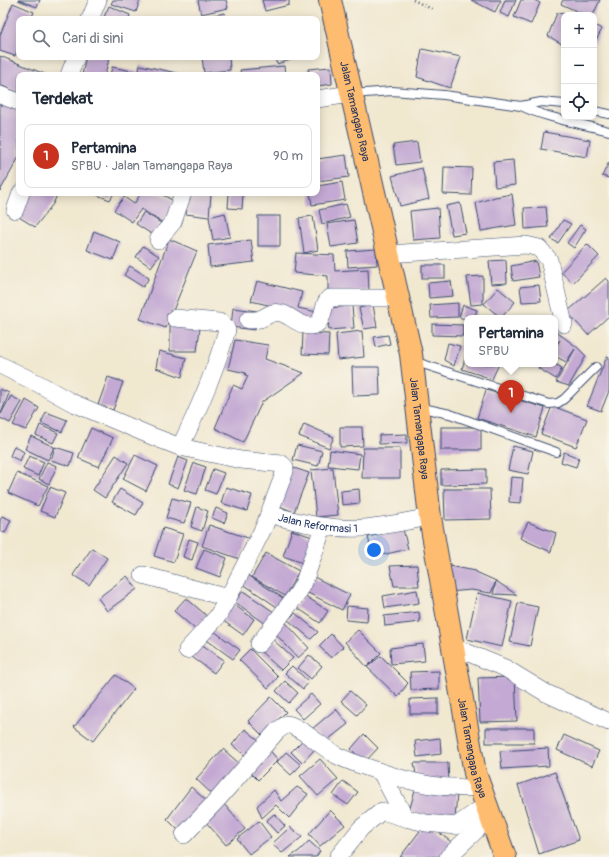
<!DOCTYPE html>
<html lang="id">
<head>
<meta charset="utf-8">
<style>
  body { margin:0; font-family:Pangolin,sans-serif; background:#f6f6f7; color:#1f2937 }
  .controls { position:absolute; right:12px; top:12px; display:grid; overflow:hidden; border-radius:8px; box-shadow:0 2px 10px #0003 }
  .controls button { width:36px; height:36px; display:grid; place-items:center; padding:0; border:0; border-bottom:1px solid #e0e1e3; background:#fff; color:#1f2937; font:20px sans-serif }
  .you { position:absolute; left:374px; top:550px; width:14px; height:14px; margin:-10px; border:3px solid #fff; border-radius:50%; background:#1a73e8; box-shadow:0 0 0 6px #1a73e833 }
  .badge { display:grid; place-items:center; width:26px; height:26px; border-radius:50%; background:#c8321e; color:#fff; font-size:13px; font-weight:700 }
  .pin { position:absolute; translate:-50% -33px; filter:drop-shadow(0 1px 2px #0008) }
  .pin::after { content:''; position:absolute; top:21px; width:14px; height:12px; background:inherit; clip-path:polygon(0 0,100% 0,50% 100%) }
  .popup { position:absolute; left:464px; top:315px; width:94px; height:52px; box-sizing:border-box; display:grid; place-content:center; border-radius:8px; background:#fff; filter:drop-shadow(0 1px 3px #0005); font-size:13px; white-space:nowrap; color:#747a83 }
  .popup b { font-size:15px; color:#1f2937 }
  .popup::after { content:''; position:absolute; left:50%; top:100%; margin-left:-8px; border:8px solid transparent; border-top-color:#fff }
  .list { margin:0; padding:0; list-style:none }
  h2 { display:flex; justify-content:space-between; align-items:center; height:52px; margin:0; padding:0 16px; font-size:17px }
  h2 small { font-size:13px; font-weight:400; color:#747a83 }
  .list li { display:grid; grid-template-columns:26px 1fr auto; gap:12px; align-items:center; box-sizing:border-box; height:64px; margin:0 8px 8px; padding:0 8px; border:1px solid #e0e1e3; border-radius:8px }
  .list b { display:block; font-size:15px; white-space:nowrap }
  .list p { margin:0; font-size:13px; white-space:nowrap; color:#747a83 }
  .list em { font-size:13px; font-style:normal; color:#747a83 }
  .icon { flex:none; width:22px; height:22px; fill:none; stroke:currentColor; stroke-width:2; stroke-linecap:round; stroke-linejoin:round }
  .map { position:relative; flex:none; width:609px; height:857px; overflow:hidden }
  .search { position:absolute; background:#fff; box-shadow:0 2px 10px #0003; left:16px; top:16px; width:304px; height:44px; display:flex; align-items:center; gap:10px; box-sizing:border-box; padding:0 14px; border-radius:8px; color:#747a83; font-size:15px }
  .panel { position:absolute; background:#fff; box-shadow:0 2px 10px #0003; left:16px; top:72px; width:304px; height:124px; border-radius:8px }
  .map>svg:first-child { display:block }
</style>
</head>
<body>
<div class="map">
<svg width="609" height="857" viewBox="0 0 609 857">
  <rect width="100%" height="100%" fill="#f7f3e8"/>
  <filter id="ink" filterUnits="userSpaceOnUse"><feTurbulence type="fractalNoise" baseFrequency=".025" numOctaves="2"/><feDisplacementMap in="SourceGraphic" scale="8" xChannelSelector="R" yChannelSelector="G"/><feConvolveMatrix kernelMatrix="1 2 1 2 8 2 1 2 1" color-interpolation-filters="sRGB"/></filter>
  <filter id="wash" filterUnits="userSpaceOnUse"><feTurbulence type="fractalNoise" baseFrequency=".012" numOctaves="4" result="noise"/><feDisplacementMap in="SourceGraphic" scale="16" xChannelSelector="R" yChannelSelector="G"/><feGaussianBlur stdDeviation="0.9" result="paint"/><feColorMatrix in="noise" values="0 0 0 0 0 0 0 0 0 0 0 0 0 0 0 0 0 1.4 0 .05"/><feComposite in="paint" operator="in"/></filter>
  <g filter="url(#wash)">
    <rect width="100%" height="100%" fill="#f1e8d0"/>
    <g id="blocks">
      <g fill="#c3a9d3">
        <polygon points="18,0 40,0 37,7"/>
        <polygon points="113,0 140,0 136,12 111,4"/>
        <polygon points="198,0 226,0 228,8 201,14"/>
        <polygon points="262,0 289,0 289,5 265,11"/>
        <polygon points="471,0 501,0 495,12"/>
        <polygon points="505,0 516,0 509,17 500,13"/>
        <polygon points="521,0 534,0 540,3 531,24 514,17"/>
        <polygon points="563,0 600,0 593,15 585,15 561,4"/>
        <polygon points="13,3 34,12 31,19 19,19 19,45 15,56 0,51 0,35"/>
        <polygon points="109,6 130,15 129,19 103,19"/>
        <polygon points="225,13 226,19 198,19 198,18"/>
        <polygon points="557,13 564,14 564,38 562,44 548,36"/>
        <polygon points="594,25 602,29 594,44"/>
        <polygon points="422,49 461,57 450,88 417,77"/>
        <polygon points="0,56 47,75 19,75 19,93 0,85"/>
        <polygon points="86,57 102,57 109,59 105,75 82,75"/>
        <polygon points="202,57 229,57 230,70 204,73"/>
        <polygon points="274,57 300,57 277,64"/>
        <polygon points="140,65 181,74 181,75 138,75"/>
        <polygon points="284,66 285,75 241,75 240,70"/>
        <polygon points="112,67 137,72 137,75 110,75"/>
        <polygon points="331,67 332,84 317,86 317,75 309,75 308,69"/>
        <polygon points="0,104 19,111 19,157 0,191"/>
        <polygon points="544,132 590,140 587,157 541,149"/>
        <polygon points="417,142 420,162 396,165 393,145"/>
        <polygon points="346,155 349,177 317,181 317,159"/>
        <polygon points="513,160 515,185 495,187 493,162"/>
        <polygon points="609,162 609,178 602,176"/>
        <polygon points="444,167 472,168 471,195 443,194"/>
        <polygon points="422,168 429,199 400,206 392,176"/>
        <polygon points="342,182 345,200 312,205 310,193 317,193 317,186"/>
        <polygon points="26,193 58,193 53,204 35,227 14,214"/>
        <polygon points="92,193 114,193 110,200"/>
        <polygon points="141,193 159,193 174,201 163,223 141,209 132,222 114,210 124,197 134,204"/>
        <polygon points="188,193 211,194 209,217 186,214"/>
        <polygon points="229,193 243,194 242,209 228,208"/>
        <polygon points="512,194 516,225 481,231 476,203 495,197"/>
        <polygon points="460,203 466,233 452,235 446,206"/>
        <polygon points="346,204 350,217 322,224 319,210"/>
        <polygon points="546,207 548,227 525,229 524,208"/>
        <polygon points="438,208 440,238 413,240 410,211"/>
        <polygon points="144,212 161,223 153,235 136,224"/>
        <polygon points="225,213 230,237 213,240 209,217"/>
        <rect x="258" y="216" width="22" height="30"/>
        <polygon points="313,216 318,250 304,253 299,218"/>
        <polygon points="354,220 358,243 331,247 327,224"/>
        <polygon points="563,220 571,224 558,243 551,239"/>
        <polygon points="580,225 586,229 574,248 567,243"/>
        <polygon points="94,231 120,242 113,260 87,250"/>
        <polygon points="169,239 197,251 166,328 140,319"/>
        <polygon points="251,240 254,262 210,267 208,245"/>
        <polygon points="587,244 599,256 573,283 561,272"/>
        <polygon points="143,246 159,256 151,267 136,257"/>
        <polygon points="376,249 377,265 348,267 347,251"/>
        <polygon points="296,253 334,255 335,271 368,269 369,290 328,292 328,276 294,273"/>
        <polygon points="506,260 507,283 491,284 489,261"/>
        <polygon points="536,261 539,277 513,281 511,266"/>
        <rect x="422" y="265" width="23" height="13"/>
        <polygon points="130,266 149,278 143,287 124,275"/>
        <polygon points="483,276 483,304 471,305 467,277"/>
        <polygon points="606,278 609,281 609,316 588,335 567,312"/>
        <polygon points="257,281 302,292 298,308 317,312 312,327 289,310 251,301"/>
        <polygon points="451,281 453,296 429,298 428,283"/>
        <polygon points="539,285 541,301 522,302 520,287"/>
        <polygon points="498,288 515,302 501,318 484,304"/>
        <polygon points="458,303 458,317 431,318 430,305"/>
        <polygon points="373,305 377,327 364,329 359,308"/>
        <polygon points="463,305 477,310 474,318 467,318 467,320 459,317"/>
        <polygon points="352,306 354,328 329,330 327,308"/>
        <polygon points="233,308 257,311 255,330 231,327"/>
        <polygon points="432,324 463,325 463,336 432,335"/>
        <polygon points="170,325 200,328 197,351 170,351"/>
        <polygon points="362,331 364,357 338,360 336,334"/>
        <polygon points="555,331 577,347 586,356 569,386 556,382 575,349 566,362 555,356 555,348 560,340 555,346"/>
        <polygon points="303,333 329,334 328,355 302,354"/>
        <polygon points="388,335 390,344 376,347 374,337"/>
        <polygon points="235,340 268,345 265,359 304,373 262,402 243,442 215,428 233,385 242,389 248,376 245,375 246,373 228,369"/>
        <polygon points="448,343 460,346 454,366 444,360"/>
        <polygon points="159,351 186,358 182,377 156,368"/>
        <polygon points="467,352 467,364 499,364 492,379 462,369"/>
        <polygon points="607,356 609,357 609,391 601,411 587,406"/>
        <polygon points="541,364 555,364 562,368 556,379 538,368"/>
        <polygon points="352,367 379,367 380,395 353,396"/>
        <polygon points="108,377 123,382 113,410 98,405"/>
        <polygon points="0,389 9,393 1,414 11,396 22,402 10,423 0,418"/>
        <polygon points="486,390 545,408 536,437 477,418"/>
        <polygon points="26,400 39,408 26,430 13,425"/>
        <polygon points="552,406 587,419 576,447 541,434"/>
        <polygon points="46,412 67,420 62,432 41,423"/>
        <polygon points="304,424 334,437 329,448 299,436"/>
        <polygon points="40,425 58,433 53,443 36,435"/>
        <polygon points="340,427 362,427 363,446 340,447"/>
        <rect x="441" y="427" width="40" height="23"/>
        <polygon points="91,428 113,438 99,467 78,458"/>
        <polygon points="407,434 407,443 379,444 379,435"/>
        <polygon points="31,436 54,447 48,460 25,449"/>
        <polygon points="297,445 322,451 318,466 293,460"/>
        <polygon points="14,446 24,452 20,461 10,456"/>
        <polygon points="513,446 533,451 528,474 508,470"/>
        <polygon points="55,447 74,453 70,466 51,460"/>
        <polygon points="363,448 400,448 400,478 362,478"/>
        <polygon points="330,450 360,454 358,469 328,466"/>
        <polygon points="564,452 579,458 576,467 561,462"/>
        <polygon points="116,455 128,463 105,498 93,490"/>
        <polygon points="135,455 158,466 146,491 123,479"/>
        <polygon points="29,456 44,462 38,476 23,469"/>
        <polygon points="178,457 188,461 178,488 168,484"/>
        <polygon points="47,462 57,466 49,484 39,479"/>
        <polygon points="194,463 206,467 197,494 184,490"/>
        <polygon points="291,467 309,473 294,512 277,505"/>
        <polygon points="333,468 338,515 316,517 311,470"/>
        <polygon points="213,469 224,473 216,494 205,490"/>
        <polygon points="486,469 486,484 441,485 441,470"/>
        <polygon points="17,473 48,486 38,506 8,493"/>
        <polygon points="511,477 523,478 521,503 509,502"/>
        <polygon points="50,487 65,493 55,517 40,511"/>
        <polygon points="226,487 252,495 247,511 221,503"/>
        <polygon points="120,489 143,503 136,515 112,502"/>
        <polygon points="359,489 360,503 342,505 341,491"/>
        <polygon points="444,489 490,489 491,519 445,520"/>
        <polygon points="172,498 191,503 184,523 166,518"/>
        <polygon points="197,507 208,511 202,531 191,527"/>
        <polygon points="216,508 228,513 224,523 212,518"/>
        <polygon points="2,516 11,520 5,533 0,531 0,521"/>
        <polygon points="528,522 556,533 551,552 520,538"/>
        <polygon points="209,525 248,538 240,559 202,546"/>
        <polygon points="163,528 183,534 174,562 154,556"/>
        <polygon points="403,529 408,549 373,557 368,537"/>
        <polygon points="292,530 312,537 303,563 283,556"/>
        <polygon points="189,539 198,542 192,560 183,557"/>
        <polygon points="92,548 107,558 89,585 73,575"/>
        <polygon points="204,549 227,558 220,577 196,568"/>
        <polygon points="266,553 299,571 285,596 252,577"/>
        <polygon points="417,565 419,586 394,586 390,566"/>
        <polygon points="449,566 476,571 476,572 496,581 491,593 471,590 448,592"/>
        <polygon points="248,575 283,598 277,607 243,584"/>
        <polygon points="127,576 137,589 107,611 98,598"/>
        <polygon points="312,576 350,595 342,610 304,591"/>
        <polygon points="496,581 517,595 493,594"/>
        <polygon points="417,590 419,603 385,608 383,596"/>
        <polygon points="243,591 274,612 266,624 235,602"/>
        <polygon points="477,593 512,601 502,647 467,639"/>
        <polygon points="304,595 328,611 320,623 296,607"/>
        <polygon points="186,598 207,616 195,629 174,611"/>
        <polygon points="518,603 538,607 530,646 510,642"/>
        <polygon points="233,604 254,619 243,635 222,620"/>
        <polygon points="347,606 368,608 367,622 346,620"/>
        <polygon points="419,612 420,622 385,626 384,616"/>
        <polygon points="295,613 318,632 311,639 288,620"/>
        <polygon points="285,622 309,648 298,658 274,632"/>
        <polygon points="211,629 240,650 233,659 204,638"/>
        <polygon points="358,630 381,653 367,667 345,642"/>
        <polygon points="331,634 343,647 331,658 319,646"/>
        <polygon points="271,638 293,658 281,670 259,650"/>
        <polygon points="201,644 224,660 214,673 192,657"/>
        <polygon points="423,644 425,661 391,664 390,648"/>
        <polygon points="250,649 278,677 268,688 239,660"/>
        <polygon points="309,655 322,666 311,679 298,668"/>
        <polygon points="381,656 408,683 398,697 367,667"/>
        <polygon points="292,666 309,682 303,689 285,673"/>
        <polygon points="439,671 439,689 411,690 410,672"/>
        <polygon points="116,675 134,689 93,741 74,727"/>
        <polygon points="515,677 517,721 480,722 478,678"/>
        <polygon points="285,681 298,693 289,703 276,691"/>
        <polygon points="350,691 366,705 357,715 341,701"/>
        <polygon points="311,694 320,704 303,719 294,709"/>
        <polygon points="271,697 286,712 262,735 248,721"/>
        <polygon points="438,698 438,714 410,714 410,699"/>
        <polygon points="336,709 348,724 324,743 312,729"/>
        <rect x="486" y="728" width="48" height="15"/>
        <polygon points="245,729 260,741 247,757 232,745"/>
        <polygon points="364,734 378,748 364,763 351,749"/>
        <polygon points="564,735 599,751 592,766 557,750"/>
        <polygon points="440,738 441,754 417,757 415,741"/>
        <polygon points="304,739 315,749 302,763 291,752"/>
        <polygon points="267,747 278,760 258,780 247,769"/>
        <polygon points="548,748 549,766 502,769 500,751"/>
        <polygon points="223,749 241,765 213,795 196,779"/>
        <polygon points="286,752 301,765 291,775 277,762"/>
        <polygon points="320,759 338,779 318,796 300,776"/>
        <polygon points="414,763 448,763 449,785 417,780"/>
        <polygon points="555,772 579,840 539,854 518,785"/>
        <polygon points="343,781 358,792 348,805 333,795"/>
        <polygon points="416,786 457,793 455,819 409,812"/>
        <polygon points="191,787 208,802 180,832 167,819"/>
        <polygon points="297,787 308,794 289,818 276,805 262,818 257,806 274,790 281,801"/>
        <polygon points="224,804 245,829 226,845 205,821"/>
        <polygon points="330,810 345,825 320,846 309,834"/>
        <polygon points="274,814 285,826 277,833 266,821"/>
        <polygon points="259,821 271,837 249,854 237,839"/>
        <polygon points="426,823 454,844 445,857 400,857"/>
        <polygon points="290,827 302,837 282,853 272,844"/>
        <polygon points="309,841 320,851 316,857 290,857 299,851"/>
      </g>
    </g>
  </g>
  <g filter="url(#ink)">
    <use href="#blocks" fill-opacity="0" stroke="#3b4b6f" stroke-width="1"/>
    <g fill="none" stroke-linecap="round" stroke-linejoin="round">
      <defs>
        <g id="service">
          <polyline points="352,94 392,91 444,95 521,106 541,102 564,104"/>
          <path d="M521,106C549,119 579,123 609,131"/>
          <polyline points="594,111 609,114"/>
          <polyline points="413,361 549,404 558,403 564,399 596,367"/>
          <polyline points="418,407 450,414 556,452"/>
        </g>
        <g id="minor">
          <polyline points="90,19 98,0"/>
          <polyline points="69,75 76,57"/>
          <polyline points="0,95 19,102"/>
          <polyline points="317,99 351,94"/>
          <polyline points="15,210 21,193"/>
          <polyline points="158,240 173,222 183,193"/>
          <polyline points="388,254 526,245 539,248 549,260 564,324"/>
          <path d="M175,318L219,322L223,324L227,330C215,371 199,409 180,447"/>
          <path d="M248,320C252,320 257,320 260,319C270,315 272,310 284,314C293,318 308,332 318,323C325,316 322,303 330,298H398"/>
          <polyline points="0,365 39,384 71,402 154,437 180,447 241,460 282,464 285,467 285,471 264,527 228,598 217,617 187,650"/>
          <path id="s1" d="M269,514C300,523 331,530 363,528C386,526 408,521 430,517"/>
          <polyline points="143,575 228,598"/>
          <polyline points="259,644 298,593 304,582 323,527"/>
          <polyline points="454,647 505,668 546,693 609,722"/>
          <polyline points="381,772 405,818 426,823 456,826 486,805"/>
          <path d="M184,835L219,798L277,731L287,724C301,727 322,747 336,755C349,762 364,766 378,771C413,783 443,790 480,787"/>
          <polyline points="338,857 361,828 382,811 405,818"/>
          <polyline points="448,857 490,817"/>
        </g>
        <g id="primary">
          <path id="s2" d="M330,0L411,354L430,517L475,773L505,857"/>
        </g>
      </defs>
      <use href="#service" stroke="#3b4b6f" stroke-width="10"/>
      <use href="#minor" stroke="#3b4b6f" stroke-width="18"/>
      <use href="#primary" stroke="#3b4b6f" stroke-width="24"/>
      <polyline stroke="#3b4b6f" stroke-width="2.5" stroke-dasharray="1 3" stroke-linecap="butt" points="413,0 432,9"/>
      <use href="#service" stroke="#fff" stroke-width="8"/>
      <use href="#minor" stroke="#fff" stroke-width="17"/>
      <use href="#primary" stroke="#fdbc70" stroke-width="22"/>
    </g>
  </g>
  <g text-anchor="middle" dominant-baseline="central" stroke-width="3" stroke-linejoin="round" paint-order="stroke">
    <g font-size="11" fill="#1b2f5e" stroke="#f7f3e8">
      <text stroke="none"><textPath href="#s2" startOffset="114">Jalan Tamangapa Raya</textPath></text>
      <text stroke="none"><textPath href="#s2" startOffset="438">Jalan Tamangapa Raya</textPath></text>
      <text stroke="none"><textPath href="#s1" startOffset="50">Jalan Reformasi 1</textPath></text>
      <text stroke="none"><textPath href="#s2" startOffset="762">Jalan Tamangapa Raya</textPath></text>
    </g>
  </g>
</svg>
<div class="controls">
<button>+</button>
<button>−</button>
<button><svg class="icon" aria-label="locate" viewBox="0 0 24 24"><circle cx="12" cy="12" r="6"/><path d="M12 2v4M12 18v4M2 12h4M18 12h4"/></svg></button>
</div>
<div class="you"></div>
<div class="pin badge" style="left:511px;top:413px">1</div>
<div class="popup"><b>Pertamina</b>SPBU</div>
<div class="search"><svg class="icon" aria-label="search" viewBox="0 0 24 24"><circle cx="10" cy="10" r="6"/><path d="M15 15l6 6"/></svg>Cari di sini</div>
<section class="panel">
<h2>Terdekat<small></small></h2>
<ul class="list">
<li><span class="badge">1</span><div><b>Pertamina</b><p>SPBU · Jalan Tamangapa Raya</p></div><em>90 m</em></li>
</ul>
</section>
</div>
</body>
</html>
